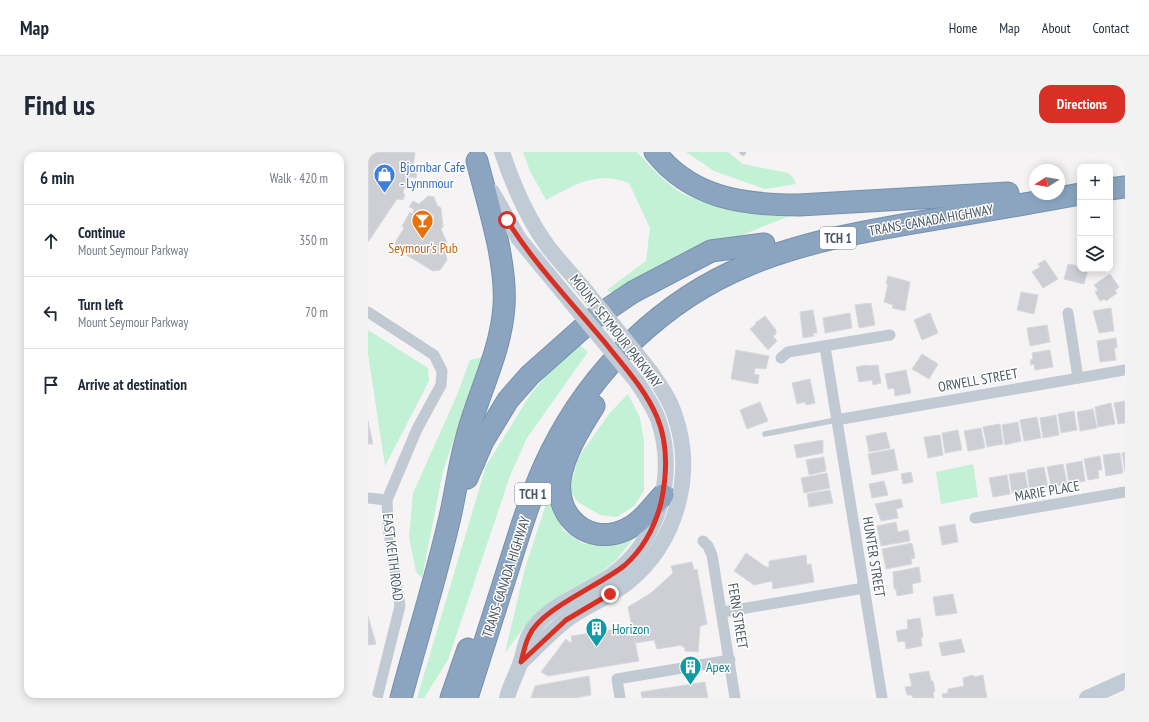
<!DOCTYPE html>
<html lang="en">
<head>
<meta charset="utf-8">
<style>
  body { margin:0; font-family:"PT Sans Narrow",sans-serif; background:#f2f2f3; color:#1f2937 }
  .controls { position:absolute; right:12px; top:12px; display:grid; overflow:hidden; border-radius:8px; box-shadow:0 2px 10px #0003 }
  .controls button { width:36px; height:36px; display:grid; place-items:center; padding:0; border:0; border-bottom:1px solid #e0e1e3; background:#fff; color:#1f2937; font:20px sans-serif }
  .compass { position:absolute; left:661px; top:12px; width:36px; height:36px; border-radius:50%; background:#fff; box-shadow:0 2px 10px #0003; rotate:259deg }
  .stop { position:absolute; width:12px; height:12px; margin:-9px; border:3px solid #d93025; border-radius:50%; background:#fff }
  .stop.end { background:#d93025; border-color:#fff; box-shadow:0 1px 4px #0008 }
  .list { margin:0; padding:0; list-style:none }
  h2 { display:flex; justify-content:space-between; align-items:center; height:52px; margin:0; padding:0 16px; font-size:17px }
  h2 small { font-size:13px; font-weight:400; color:#747a83 }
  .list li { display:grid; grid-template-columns:26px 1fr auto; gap:12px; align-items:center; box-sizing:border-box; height:72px; padding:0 16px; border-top:1px solid #e0e1e3 }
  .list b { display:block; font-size:15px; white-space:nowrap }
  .list p { margin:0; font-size:13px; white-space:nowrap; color:#747a83 }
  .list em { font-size:13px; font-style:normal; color:#747a83 }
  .icon { flex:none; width:22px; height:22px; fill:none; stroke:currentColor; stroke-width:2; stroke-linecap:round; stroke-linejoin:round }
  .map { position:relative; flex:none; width:757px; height:546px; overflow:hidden; border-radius:12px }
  header { display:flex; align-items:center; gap:24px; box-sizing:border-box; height:56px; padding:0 20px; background:#fff; border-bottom:1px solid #e0e1e3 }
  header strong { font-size:19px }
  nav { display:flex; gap:22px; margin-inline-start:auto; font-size:14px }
  .intro { display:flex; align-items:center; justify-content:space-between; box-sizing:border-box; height:96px; padding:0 24px }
  h1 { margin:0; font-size:28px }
  .button { padding:10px 18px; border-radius:12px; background:#d93025; color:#fff; font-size:14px; font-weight:700 }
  main { display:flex; gap:24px; padding:0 24px }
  aside { flex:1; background:#fff; border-radius:12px; box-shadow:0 2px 10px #0003 }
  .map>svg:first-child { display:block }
</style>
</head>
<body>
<header>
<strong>Map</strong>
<nav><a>Home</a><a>Map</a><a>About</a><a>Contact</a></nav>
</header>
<div class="intro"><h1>Find us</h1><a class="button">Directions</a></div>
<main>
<aside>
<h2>6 min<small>Walk · 420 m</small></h2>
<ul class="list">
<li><svg class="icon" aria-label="ahead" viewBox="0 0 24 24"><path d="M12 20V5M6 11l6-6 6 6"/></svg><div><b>Continue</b><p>Mount Seymour Parkway</p></div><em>350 m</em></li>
<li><svg class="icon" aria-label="left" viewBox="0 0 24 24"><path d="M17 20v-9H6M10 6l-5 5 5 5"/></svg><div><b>Turn left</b><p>Mount Seymour Parkway</p></div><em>70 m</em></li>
<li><svg class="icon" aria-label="arrive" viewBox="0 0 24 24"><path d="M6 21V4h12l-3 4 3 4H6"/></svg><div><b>Arrive at destination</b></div></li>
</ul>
</aside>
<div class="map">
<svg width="757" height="546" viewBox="0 0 757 546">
  <rect width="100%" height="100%" fill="#f5f3f3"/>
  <g fill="#c3f1d5">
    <path d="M155,0H269C282,14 300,34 317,43C353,60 393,60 432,60L339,97L244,141L239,138L278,109L282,76L261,31C227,19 209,32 178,48L162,19Z"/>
    <polygon points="318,0 360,0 375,12 420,21 425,25 428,32 397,37 346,19"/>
    <polygon points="0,178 60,216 61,229 17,314 0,202"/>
    <polygon points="207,189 220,200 159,286 142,324 80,508 56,546 49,546 118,314 162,243"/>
    <polygon points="114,205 75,319 54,426 48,420 41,385 45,341 89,243 102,208"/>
    <polygon points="260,242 272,266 276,290 276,339 266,354 249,365 232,363 210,350 202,339 210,306 241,262"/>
    <polygon points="605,312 610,345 573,352 568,320"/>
    <polygon points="185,331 186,357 195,378 216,392 237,389 272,379 247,409 227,425 175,459 156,475 137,501 157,416"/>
  </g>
  <g fill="#cdcfd5" stroke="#d7d9de">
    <polygon points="0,0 46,0 47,2 45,15 50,18 48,26 42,25 40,37 36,36 35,41 37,43 35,48 29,47 0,90"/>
    <polygon points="60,44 66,45 69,53 73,56 75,75 73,77 79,91 76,92 79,108 72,118 65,119 27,96 26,92 36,76 34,74 42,60 44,62 46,57 41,55 45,49 51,52"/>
    <polygon points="677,108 690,127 675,136 664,120 672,115 670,112"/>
    <polygon points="700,112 712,114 712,117 720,117 716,132 696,127"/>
    <polygon points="742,122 751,135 747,139 749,141 738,149 736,147 732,149 727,140 730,138 726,133"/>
    <polygon points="520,124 542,130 537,159 524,156 525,153 516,150 520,132 518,132"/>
    <polygon points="653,140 670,143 666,162 649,158"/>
    <polygon points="503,151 507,173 491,176 487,153"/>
    <polygon points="743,156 746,179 731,181 725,159"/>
    <polygon points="445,158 449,181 445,181 446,184 435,186 432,160"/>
    <polygon points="482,161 484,176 457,181 455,166"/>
    <polygon points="562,161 570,181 554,188 546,168"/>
    <polygon points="397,164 408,178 408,182 405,184 409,189 400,198 382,177 388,172 387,171"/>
    <polygon points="679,173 682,190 662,194 659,176"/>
    <polygon points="748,186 749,196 746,196 748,208 732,210 729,189"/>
    <polygon points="368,198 401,204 398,217 387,216 386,222 391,223 390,232 363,227"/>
    <polygon points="682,198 685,215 667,218 666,212 663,213 662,208 665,207 664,201"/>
    <polygon points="554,202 570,212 561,227 544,217"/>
    <polygon points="500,213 500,214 510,213 513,231 505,233 504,228 491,230 488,215"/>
    <polygon points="538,218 543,241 527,244 526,236 520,237 517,222"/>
    <polygon points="442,227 447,251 438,253 437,250 429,252 424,231"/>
    <polygon points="757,249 757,271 750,272 746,251"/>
    <polygon points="392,250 400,269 379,277 372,258"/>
    <polygon points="743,251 747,272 730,275 727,255"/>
    <polygon points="725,257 729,276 712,279 709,260"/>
    <polygon points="706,259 709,278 693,281 690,262"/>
    <polygon points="688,263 691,283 675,286 672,266"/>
    <polygon points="669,265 673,286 656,289 652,268"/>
    <polygon points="0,269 5,292 0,292"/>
    <polygon points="650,270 653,289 637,293 634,273"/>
    <polygon points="632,272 635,292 619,295 615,275"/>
    <polygon points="613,276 617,296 600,299 596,279"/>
    <polygon points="590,278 594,298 577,301 574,281"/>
    <polygon points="518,280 522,296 501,300 498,284"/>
    <polygon points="572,283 575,303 560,306 556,285"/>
    <polygon points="455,288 455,301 429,306 426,293"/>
    <polygon points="526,297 530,318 504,323 500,302"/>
    <polygon points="757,300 757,320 754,301"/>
    <polygon points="752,301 755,321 738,324 735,303"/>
    <polygon points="732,304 734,318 730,318 731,326 720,328 716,307"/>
    <polygon points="456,305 458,319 441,323 438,308"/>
    <polygon points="714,309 717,329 701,332 698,312"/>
    <polygon points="695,312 699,332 683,335 679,315"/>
    <polygon points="676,315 680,335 662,340 659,318"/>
    <polygon points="543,320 545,330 535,332 533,322"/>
    <polygon points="657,320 660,338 644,341 641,322"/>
    <polygon points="459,321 462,336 436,341 433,326"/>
    <polygon points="639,323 642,342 625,345 621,326"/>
    <polygon points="516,329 520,343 504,346 501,332"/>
    <polygon points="462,338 465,351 441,355 439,342"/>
    <polygon points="533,347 535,355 528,357 530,366 513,369 507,352"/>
    <polygon points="528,370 530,380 540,378 542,389 513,394 509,374"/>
    <polygon points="587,372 590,390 574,393 571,375"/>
    <polygon points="544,391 547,406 543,407 544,412 518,417 514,397"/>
    <polygon points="378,401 398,415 401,415 401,409 438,403 439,413 443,412 446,430 405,437 404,429 386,433 366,419"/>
    <polygon points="324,410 326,418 329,417 339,472 332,474 330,500 317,499 317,495 314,495 314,493 289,497 286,488 267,491 260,455 283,441 305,421 303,414"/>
    <polygon points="551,415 553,430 544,432 545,441 529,444 528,437 526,437 525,420"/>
    <polygon points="585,442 589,461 568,464 565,445"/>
    <polygon points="0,464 8,492 0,493"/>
    <polygon points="552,466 555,485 553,486 554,494 538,497 537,489 530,490 528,479 540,477 539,468"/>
    <polygon points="264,475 271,509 180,524 173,520 198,487 201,490 204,490 203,484"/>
    <polygon points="593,487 597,500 574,504 571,491"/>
    <polygon points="561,519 563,529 565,529 567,539 565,540 566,546 545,546 544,543 539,543 537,535 544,534 541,522"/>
    <polygon points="605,523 606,525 615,523 619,546 575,546 574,542 580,541 580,537 596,534 595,526"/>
    <polygon points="221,524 223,543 207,546 163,546 167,534"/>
    <polygon points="337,530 340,546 274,546 273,540"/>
  </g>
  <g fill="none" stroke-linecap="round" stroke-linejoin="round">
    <defs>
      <g id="highway">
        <path d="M287,0C323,46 375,53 431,53L640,41"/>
        <polyline points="742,37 757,35"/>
        <path d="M226,254C212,276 195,303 192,329C188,366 221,394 257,378C273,371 283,356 295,343"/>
        <polyline points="99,326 115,289 140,248 162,223 225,167 265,140 343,99 396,92"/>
        <path d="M33,546C49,486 68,426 82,365C88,339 91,313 98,288C109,243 133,201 136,154C139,110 120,52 109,9"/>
        <polyline points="83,546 100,497"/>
        <path d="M99,546C112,504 126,462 139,420C152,379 164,338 183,300C224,217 295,148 380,113C435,90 493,80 551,70C605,61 658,52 712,42"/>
      </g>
    </defs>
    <use href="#highway" stroke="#7690ad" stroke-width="23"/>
    <g stroke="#c1cad2" stroke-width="5.5">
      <polyline points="374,0 375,1"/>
      <polyline points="397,282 468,268"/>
    </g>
    <g stroke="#c1cad2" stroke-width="11">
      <polyline points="0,160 66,203 74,219 73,233 49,277 19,348 20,375 32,454 9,546"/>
      <polyline points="700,161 710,226"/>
      <polyline points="457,195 514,546"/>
      <polyline points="413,206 420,200 522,183"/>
      <polyline points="468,268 757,218"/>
      <polyline points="0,346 19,348"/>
      <polyline points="607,366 757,340"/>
      <polyline points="335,389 340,394 344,403 367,546"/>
      <polyline points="355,460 496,436"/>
      <polyline points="252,546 249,527 362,508"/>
    </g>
    <g stroke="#c1cbd6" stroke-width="16">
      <path d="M134,0C145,33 160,68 181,96C192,110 205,124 217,138"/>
      <polyline points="124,40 151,87 203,150"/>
      <path d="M153,510C168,497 181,481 197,469C216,454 240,446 259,431C309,391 328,321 306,261C301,246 291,232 282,219"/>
      <path d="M139,546C142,533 149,522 153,509C156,501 157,491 161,483C176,454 219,441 244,423C292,388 309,322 290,267C285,254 277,242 269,230"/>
      <polyline points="719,546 757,529"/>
    </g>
    <use href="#highway" stroke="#8ba5c1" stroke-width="21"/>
    <g stroke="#c1cbd6" stroke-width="16">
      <polyline points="217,138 282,219"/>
      <polyline points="203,150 269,230"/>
    </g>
  </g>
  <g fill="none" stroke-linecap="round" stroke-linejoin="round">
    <path stroke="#d93025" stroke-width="5" d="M139,68C167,113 205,152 239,193C257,216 277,237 289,265C300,291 299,323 293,351C287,374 275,397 257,413C233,433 172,457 161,484C157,492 155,502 153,510L198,468L242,442"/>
  </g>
  <defs>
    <symbol id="shop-pin" viewBox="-11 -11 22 30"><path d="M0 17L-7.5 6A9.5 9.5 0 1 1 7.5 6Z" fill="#3f7fe0" stroke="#fff"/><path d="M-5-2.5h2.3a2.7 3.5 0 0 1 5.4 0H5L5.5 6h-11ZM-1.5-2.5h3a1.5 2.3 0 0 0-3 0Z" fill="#fff"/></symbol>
    <symbol id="bar-pin" viewBox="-11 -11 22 30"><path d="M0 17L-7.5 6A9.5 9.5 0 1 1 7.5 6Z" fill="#e8710a" stroke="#fff"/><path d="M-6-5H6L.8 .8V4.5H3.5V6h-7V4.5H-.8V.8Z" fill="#fff"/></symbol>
    <symbol id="building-pin" viewBox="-11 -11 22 30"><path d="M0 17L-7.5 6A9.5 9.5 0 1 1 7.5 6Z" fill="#0f9aa8" stroke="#fff"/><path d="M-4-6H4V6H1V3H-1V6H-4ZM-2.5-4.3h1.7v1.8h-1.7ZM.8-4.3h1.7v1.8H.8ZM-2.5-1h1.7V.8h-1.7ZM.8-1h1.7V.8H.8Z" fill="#fff"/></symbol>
  </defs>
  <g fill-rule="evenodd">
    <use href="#shop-pin" x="4" y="10" width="25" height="34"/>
    <use href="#bar-pin" x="42" y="56" width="25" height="34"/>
    <use href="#building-pin" x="216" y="464" width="25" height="34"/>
    <use href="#building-pin" x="310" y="502" width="25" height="34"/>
  </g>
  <g text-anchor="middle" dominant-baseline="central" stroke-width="3" stroke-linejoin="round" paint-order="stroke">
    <g fill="#fff" stroke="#808990" stroke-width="1">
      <rect x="452" y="75" width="36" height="22" rx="3"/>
      <rect x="147" y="331" width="36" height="22" rx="3"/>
    </g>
    <g font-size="13" font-weight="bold" fill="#4a5661">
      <text x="470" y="86">TCH 1</text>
      <text x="165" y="342">TCH 1</text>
    </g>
    <g font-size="14" fill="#366cbe" stroke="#fff" text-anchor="start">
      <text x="32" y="15">Bjornbar Cafe<tspan x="32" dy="16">- Lynnmour</tspan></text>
    </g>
    <g font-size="14" fill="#4a5661" stroke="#fff">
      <text transform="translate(563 68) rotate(-10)">TRANS-CANADA HIGHWAY</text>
      <text transform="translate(248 179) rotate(52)">MOUNT SEYMOUR PARKWAY</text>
      <text transform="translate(610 228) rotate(-10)">ORWELL STREET</text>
      <text transform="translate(679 339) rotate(-10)">MARIE PLACE</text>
      <text transform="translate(25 405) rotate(83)">EAST KEITH ROAD</text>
      <text transform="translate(506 405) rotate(81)">HUNTER STREET</text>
      <text transform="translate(138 425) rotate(-72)">TRANS-CANADA HIGHWAY</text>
      <text transform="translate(370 464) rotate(81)">FERN STREET</text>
    </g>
    <g font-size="14" fill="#c56008" stroke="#fff">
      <text x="55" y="96">Seymour's Pub</text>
    </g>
    <g font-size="14" fill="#0d838f" stroke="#fff" text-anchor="start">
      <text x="244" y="477">Horizon</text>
      <text x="338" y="515">Apex</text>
    </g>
  </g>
</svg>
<div class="controls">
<button>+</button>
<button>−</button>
<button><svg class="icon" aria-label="layers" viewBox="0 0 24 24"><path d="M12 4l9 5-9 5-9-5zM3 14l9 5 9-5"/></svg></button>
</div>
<svg class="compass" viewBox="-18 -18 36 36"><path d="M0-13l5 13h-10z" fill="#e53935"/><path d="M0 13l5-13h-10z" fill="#747a83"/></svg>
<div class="stop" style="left:139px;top:68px"></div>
<div class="stop end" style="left:242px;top:442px"></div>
</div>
</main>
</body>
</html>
